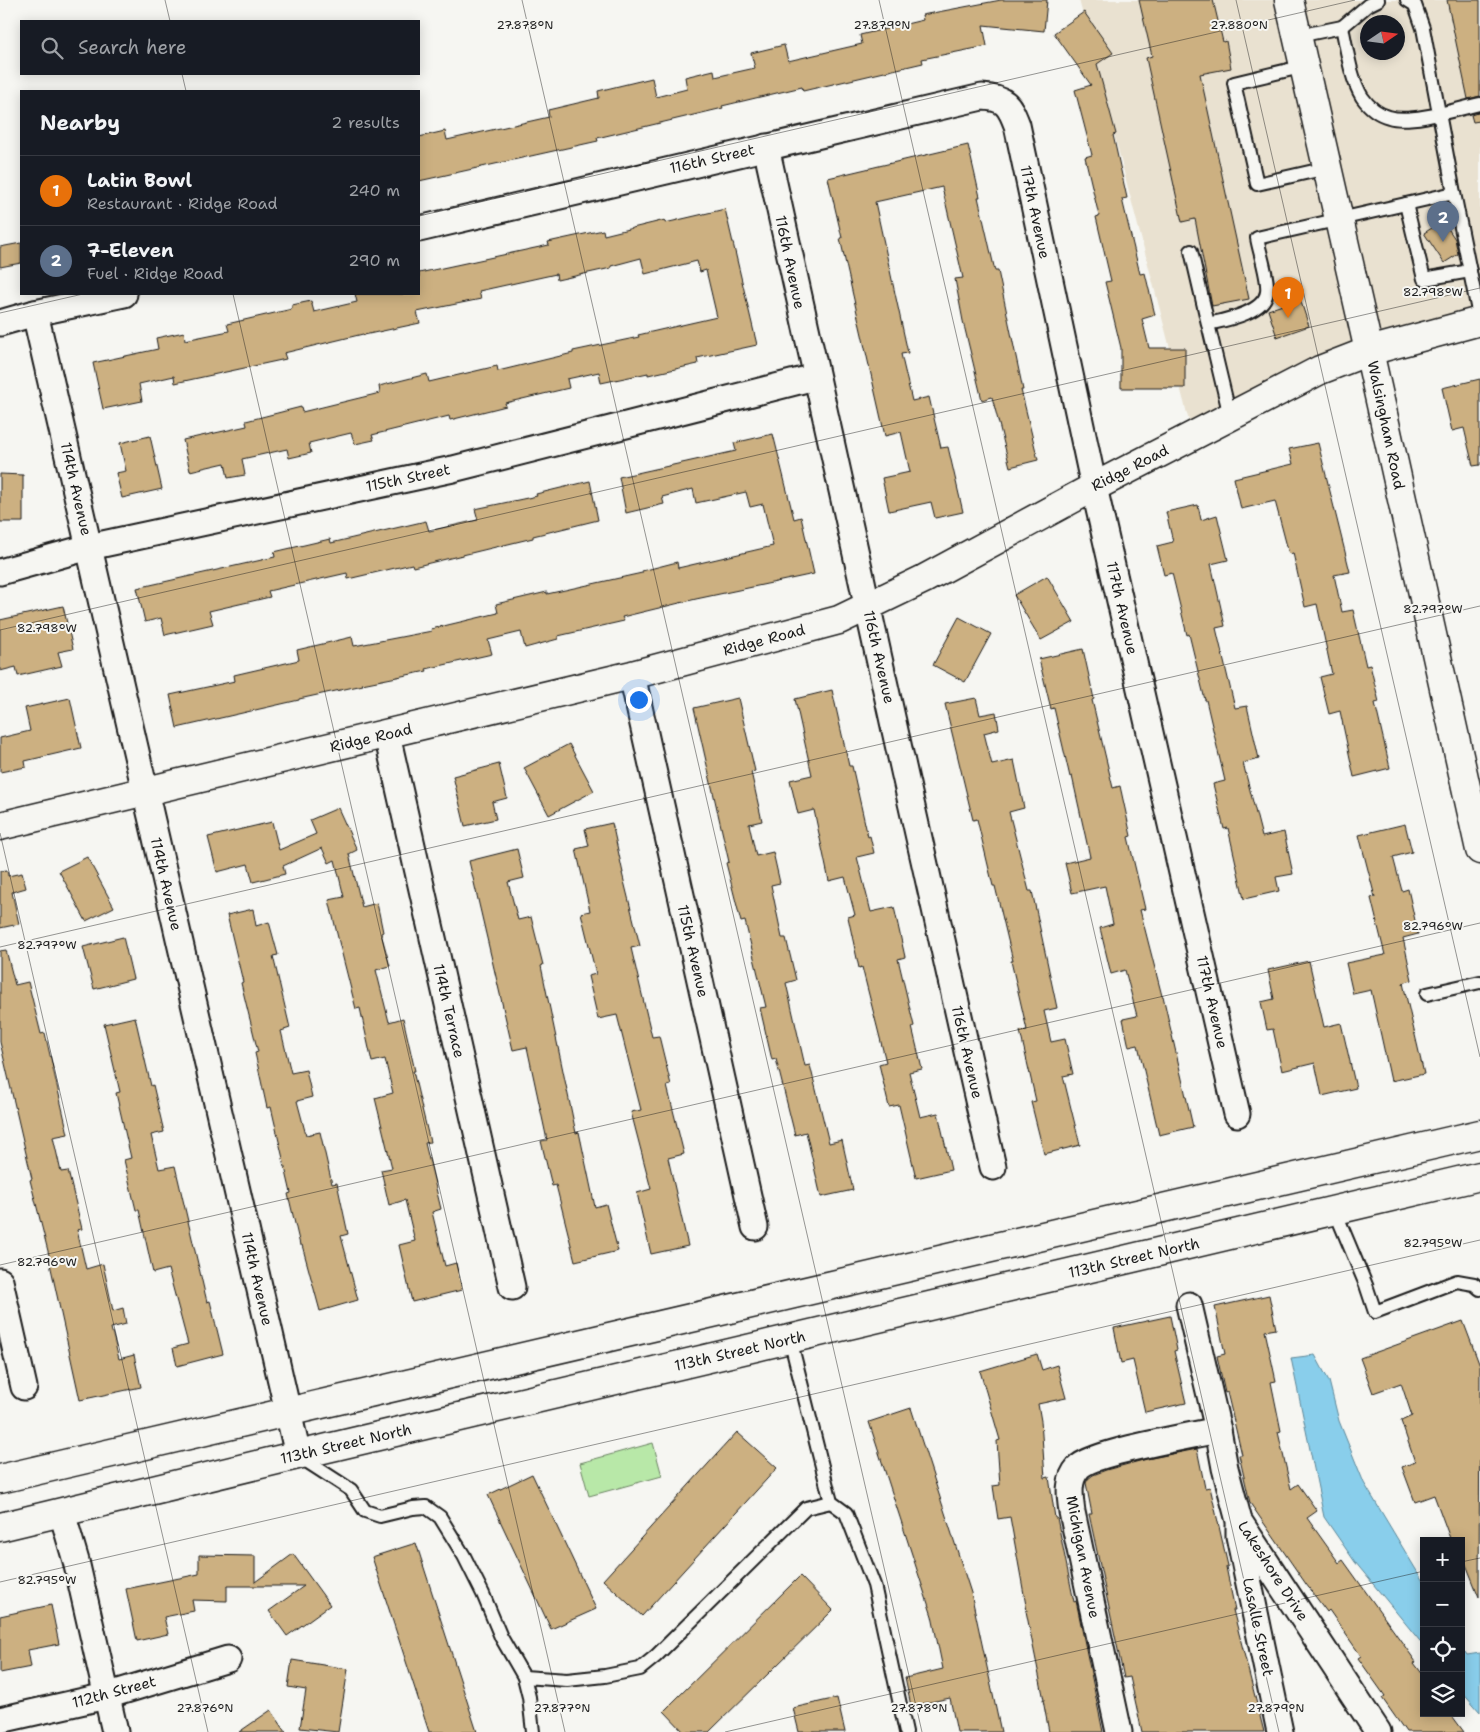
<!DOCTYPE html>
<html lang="en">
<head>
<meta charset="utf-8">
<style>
  body { margin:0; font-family:"Shantell Sans",sans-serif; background:#242831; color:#f1f3f6 }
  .controls { position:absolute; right:15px; bottom:15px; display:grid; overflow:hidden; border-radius:0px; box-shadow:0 2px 12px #0003 }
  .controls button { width:45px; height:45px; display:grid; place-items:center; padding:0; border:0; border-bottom:1px solid #363941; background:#171b24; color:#f1f3f6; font:25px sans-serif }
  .compass { position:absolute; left:1360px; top:15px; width:45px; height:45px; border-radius:50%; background:#171b24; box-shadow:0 2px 12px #0003; rotate:77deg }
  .you { position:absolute; left:638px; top:699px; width:18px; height:18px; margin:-12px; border:4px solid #fff; border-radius:50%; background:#1a73e8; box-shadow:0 0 0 8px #1a73e833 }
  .badge { display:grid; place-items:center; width:32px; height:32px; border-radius:50%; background:#8c9099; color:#fff; font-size:16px; font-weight:700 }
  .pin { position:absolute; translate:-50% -41px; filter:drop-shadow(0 1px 2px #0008) }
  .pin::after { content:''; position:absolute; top:26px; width:18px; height:15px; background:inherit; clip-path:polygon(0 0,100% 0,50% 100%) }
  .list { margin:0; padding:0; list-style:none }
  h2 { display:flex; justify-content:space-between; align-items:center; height:65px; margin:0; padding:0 20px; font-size:21px }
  h2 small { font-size:16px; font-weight:400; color:#9ea1a6 }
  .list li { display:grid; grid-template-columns:32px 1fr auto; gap:15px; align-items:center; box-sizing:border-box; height:70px; padding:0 20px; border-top:1px solid #363941 }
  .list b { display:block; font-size:19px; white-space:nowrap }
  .list p { margin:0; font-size:16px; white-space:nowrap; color:#9ea1a6 }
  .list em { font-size:16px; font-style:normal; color:#9ea1a6 }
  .icon { flex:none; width:28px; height:28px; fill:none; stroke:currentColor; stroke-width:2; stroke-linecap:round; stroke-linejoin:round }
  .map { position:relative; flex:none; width:1480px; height:1732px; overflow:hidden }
  .search { position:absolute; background:#171b24; box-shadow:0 2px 12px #0003; left:20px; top:20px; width:400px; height:55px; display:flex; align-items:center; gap:12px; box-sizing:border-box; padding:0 18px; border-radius:0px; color:#9ea1a6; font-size:19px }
  .panel { position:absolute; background:#171b24; box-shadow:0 2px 12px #0003; left:20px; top:90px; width:400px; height:205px; border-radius:0px }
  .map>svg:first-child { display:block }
</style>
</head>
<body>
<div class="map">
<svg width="1480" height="1732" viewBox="0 0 1480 1732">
  <rect width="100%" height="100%" fill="#f6f6f2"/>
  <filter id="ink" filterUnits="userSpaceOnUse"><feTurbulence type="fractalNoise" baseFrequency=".02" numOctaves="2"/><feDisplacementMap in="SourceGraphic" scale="10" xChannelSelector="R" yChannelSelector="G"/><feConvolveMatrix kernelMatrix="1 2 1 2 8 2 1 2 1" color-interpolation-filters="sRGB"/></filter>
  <g filter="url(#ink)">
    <g fill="#e9e1d0" fill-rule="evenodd">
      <polygon points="1079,0 1276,0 1355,345 1190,425"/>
      <path d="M1301,0H1480V310L1379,337ZM1368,22H1398V52H1368Z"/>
    </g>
    <polygon fill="#b8e8a8" stroke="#6a8262" points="653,1443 662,1476 589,1496 580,1463"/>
    <g fill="#89ceeb" stroke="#5d8798">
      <polygon points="1315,1355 1329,1381 1339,1421 1364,1483 1424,1583 1424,1646 1355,1562 1324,1517 1291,1358"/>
      <polygon points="1461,1646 1467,1655 1480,1653 1480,1712 1461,1690"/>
    </g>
    <g fill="#ccb081" stroke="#1c1c1c">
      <polygon points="1001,0 1047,0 1044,31 983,25 987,46 922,59 923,63 803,91 802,87 722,106 723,108 597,138 598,141 419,181 419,137 445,131 447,140 549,117 548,110 599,98 598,91 652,78 656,97 687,89 685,77 714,70 715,77 755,68 751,53 784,45 788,61 862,44 860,35 923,20 922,15"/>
      <polygon points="1139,0 1213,0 1223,42 1226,41 1231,68 1200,74 1249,299 1212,306 1195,219 1182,222 1146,58 1152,56"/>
      <polygon points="1447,0 1480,0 1480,96 1468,99"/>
      <polygon points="1084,12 1113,53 1097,64 1116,134 1113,135 1127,198 1122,199 1140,274 1145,273 1155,315 1142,319 1149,348 1185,348 1185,388 1121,388 1121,348 1105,282 1111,281 1096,217 1099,216 1085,157 1092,155 1075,90 1091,85 1054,33"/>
      <polygon points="1480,112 1480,121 1473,122 1471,115"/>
      <polygon points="968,145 980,197 978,197 995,271 998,271 1023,390 1021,390 1038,460 1010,467 992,397 982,400 963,321 955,279 963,278 942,187 875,202 908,353 901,354 912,401 929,397 941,448 948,447 963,512 935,518 931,502 889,511 882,478 910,472 901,432 885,436 840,238 842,238 828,178"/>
      <polygon points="725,209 757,345 697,358 698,364 648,375 648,373 601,383 599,372 567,379 569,388 505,403 506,406 450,420 449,416 372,435 374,440 355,444 351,433 309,443 311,453 289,458 287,449 242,459 245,475 228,478 225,463 190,471 183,440 247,426 246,421 301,407 302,412 380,393 379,386 427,374 429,382 497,366 498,371 573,353 573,351 639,337 638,335 717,317 706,270 700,272 697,261 645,274 641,258 611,266 611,268 557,280 556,274 479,291 481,299 417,312 420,323 364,335 363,334 284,353 286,359 175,383 174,376 139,384 142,401 103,409 93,363 158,349 156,338 184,332 185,340 229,331 227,324 292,309 292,305 311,301 314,312 357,302 355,294 419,294 419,273 549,245 548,242 603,230 604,235 665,220 665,223"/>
      <polygon points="1443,221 1455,239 1458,254 1444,263 1424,233"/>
      <polygon points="21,243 21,263 0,267 0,247"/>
      <polygon points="1300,299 1309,326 1277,337 1268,310"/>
      <polygon points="1480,379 1480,465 1473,466 1464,428 1452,431 1442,388"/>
      <polygon points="773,434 794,519 801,517 814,574 696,599 622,617 624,621 558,636 558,639 525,648 521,632 488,640 492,654 426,669 427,671 362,684 363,685 299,699 299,700 177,728 170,695 235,681 234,675 299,660 297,650 352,637 354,646 432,631 431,629 498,613 496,604 547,592 547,594 642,573 642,571 677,562 678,568 773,546 763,504 750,507 746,492 696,503 693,489 662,497 664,504 626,513 619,477 736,451 734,443"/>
      <polygon points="150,436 162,489 122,498 116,473 126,471 120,443"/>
      <polygon points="1318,443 1350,572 1334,575 1342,612 1353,610 1366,666 1370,665 1379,702 1375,703 1390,768 1354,777 1340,711 1329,714 1320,677 1332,674 1317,604 1305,607 1293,553 1289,554 1275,501 1241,509 1234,478 1293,464 1289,449"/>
      <polygon points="0,474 23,475 23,522 0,522"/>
      <polygon points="590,481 598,520 533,536 533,538 413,567 412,564 348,579 347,573 268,591 270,597 209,611 213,624 165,635 161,618 145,622 137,588 275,557 274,552 330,539 331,543 426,521 429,531 478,520 475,509 537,496 536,494"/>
      <polygon points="1198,505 1201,520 1217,515 1228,560 1211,564 1225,626 1216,628 1235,708 1247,706 1259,759 1243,763 1262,837 1284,832 1293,874 1276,877 1279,891 1244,899 1228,828 1224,829 1213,784 1225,781 1206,700 1205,700 1189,634 1187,635 1172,573 1164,575 1157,546 1173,542 1166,512"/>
      <polygon points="1047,576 1074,622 1041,640 1014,595"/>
      <polygon points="63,606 73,649 58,652 62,666 18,676 16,667 0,671 0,620"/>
      <polygon points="959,617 991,634 965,682 933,665"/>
      <polygon points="1083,649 1094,699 1092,700 1113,788 1120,786 1131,836 1128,837 1145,909 1140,910 1162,996 1163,996 1193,1127 1159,1135 1138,1045 1129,1047 1123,1019 1137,1016 1125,970 1111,974 1100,928 1113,924 1105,886 1072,893 1065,863 1090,857 1072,776 1070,777 1054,708 1051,709 1039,659"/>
      <polygon points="832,690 849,766 852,766 868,837 870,836 874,853 857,857 871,912 894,907 905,957 898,959 914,1026 912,1027 922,1069 909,1072 920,1117 938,1113 951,1170 916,1178 899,1105 889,1107 879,1064 886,1062 862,967 859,968 848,917 855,915 845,877 829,881 814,810 798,814 790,780 812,775 795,699"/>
      <polygon points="70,698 81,748 25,761 26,767 0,772 0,738 30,731 25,708"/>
      <polygon points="738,698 755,771 751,772 762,821 749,824 756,856 773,852 780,883 771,885 782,938 786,938 796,980 786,983 805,1066 810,1065 829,1143 842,1140 853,1190 821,1197 806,1132 795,1135 776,1059 772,1060 760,1008 766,1007 745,921 741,922 726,863 729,862 694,708"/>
      <polygon points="976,698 980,715 996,712 999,729 984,733 992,765 1014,760 1024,808 1009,812 1029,891 1032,891 1057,1008 1044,1011 1051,1042 1065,1039 1073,1074 1063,1076 1080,1145 1044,1154 1031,1102 1036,1101 1020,1031 1027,1030 1011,961 1013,961 995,886 993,886 977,819 973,820 945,704"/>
      <polygon points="569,744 594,791 549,815 524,768"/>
      <polygon points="499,764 507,798 492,802 496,819 465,826 453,776"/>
      <polygon points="338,808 357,850 349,854 362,907 377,903 383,932 381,933 390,966 376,970 389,1022 403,1018 415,1071 413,1071 430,1142 425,1143 441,1209 432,1212 445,1266 456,1263 462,1290 412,1302 399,1245 415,1241 405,1200 389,1205 381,1170 392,1168 375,1098 393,1093 385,1059 372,1062 360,1008 356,1009 339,942 329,900 344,897 335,860 329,863 322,848 283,866 285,874 253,882 248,864 217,872 208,837 272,822 279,850 316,834 310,820"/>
      <polygon points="612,823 623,873 622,873 640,946 631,948 652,1037 659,1036 671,1085 667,1086 684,1154 668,1158 688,1246 651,1254 637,1193 651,1189 631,1112 641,1110 617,1015 598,1019 588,976 596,974 581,913 590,911 576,849 589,846 585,829"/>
      <polygon points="1405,824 1412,852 1393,857 1402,891 1408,889 1418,934 1403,938 1412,980 1403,983 1424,1074 1391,1081 1371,990 1353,994 1346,963 1385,955 1371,898 1375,897 1359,835"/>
      <polygon points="517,849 524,878 508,882 518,920 531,917 543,965 541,966 576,1133 579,1132 595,1207 606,1204 618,1251 575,1261 556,1185 552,1186 541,1141 547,1140 527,1047 513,1050 469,861"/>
      <polygon points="87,857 114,907 86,921 59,871"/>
      <polygon points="7,870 8,876 22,873 26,888 12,892 19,924 0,928 0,871"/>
      <polygon points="253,909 256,926 269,922 278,955 273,956 290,1028 281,1031 291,1073 306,1070 312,1097 297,1101 306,1135 320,1132 332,1184 337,1183 348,1234 341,1236 358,1300 320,1311 302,1245 300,1245 288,1194 291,1193 271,1107 267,1108 255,1053 258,1052 241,983 243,982 227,915"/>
      <polygon points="123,937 133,979 94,989 83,947"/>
      <polygon points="6,950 15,985 28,982 41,1034 45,1033 68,1134 53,1137 61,1172 68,1171 82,1229 77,1230 86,1269 103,1264 113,1311 123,1308 126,1324 111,1328 119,1359 134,1355 141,1387 80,1400 49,1259 50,1259 30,1180 32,1179 0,1042 0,951"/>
      <polygon points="1309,961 1324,1027 1341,1023 1356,1088 1322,1096 1315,1063 1282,1071 1273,1029 1267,1030 1261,1002 1274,999 1268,970"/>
      <polygon points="135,1017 151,1086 153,1085 164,1132 151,1135 159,1169 175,1166 207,1302 210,1301 223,1354 177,1366 173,1348 188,1344 168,1269 153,1273 139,1210 136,1210 124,1160 131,1158 116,1093 120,1092 104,1024"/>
      <polygon points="1269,1295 1276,1329 1265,1331 1276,1381 1271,1382 1281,1431 1278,1432 1291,1489 1298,1484 1317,1511 1307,1518 1339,1563 1343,1560 1416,1662 1414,1663 1424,1676 1424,1713 1450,1713 1464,1732 1406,1732 1382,1698 1385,1696 1358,1658 1361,1656 1329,1610 1327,1612 1306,1584 1250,1503 1239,1455 1242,1455 1227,1392 1225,1393 1217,1356 1225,1354 1215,1307"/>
      <polygon points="1170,1316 1177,1350 1174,1351 1186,1403 1145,1412 1133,1360 1121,1363 1114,1328"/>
      <polygon points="1463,1321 1480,1366 1479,1597 1461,1552 1461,1541 1451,1541 1434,1495 1415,1502 1402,1467 1415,1462 1401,1421 1412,1416 1401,1383 1373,1393 1360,1358"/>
      <polygon points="1037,1354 1042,1370 1057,1365 1066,1398 1038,1404 1041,1421 1045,1478 1049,1477 1055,1518 1057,1518 1074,1602 1076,1601 1078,1610 1103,1732 1049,1732 1043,1700 1044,1700 1026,1611 1027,1611 1010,1517 998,1519 993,1486 1000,1485 997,1441 1000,1440 980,1371"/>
      <polygon points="911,1408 971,1593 1001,1732 957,1732 950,1698 911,1706 905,1678 943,1669 932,1616 869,1422"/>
      <polygon points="737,1432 777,1468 642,1616 603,1580"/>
      <polygon points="1197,1449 1205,1488 1210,1487 1228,1566 1226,1567 1235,1610 1233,1610 1264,1732 1142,1732 1130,1677 1124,1678 1089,1514 1092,1514 1086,1483 1088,1479 1093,1475 1106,1470 1147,1459"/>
      <polygon points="532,1474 596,1609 551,1629 488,1495"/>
      <polygon points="416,1543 477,1732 429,1732 372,1557"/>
      <polygon points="293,1554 330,1605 287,1636 269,1611 304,1586 227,1586 227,1601 192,1600 194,1611 164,1617 168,1634 137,1641 126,1589 199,1574 199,1555 255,1556 255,1582"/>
      <polygon points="800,1576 833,1610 709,1732 684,1732 664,1711"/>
      <polygon points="51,1605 59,1644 28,1650 31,1667 0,1673 0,1616"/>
      <polygon points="292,1660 348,1669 338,1732 300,1728 306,1690 288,1687"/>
      <polygon points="837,1698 845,1732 799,1732 793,1708"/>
      <polygon points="271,1710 286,1732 239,1732"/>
    </g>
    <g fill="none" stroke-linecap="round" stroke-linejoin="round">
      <defs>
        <g id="lane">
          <polyline points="1407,0 1415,5 1423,28 1454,193"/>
          <polyline points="1342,27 1368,5 1378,0"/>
          <path d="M1298,36L1342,27C1347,49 1350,77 1362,97C1369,107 1377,114 1389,117C1410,124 1458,109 1480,104"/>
          <polyline points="1305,66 1234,83 1257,184 1327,168"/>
          <polyline points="1406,204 1424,279 1470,271"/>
          <polyline points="1191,251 1208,324"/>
          <path d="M1230,416L1208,324C1225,320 1264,313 1267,292C1269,279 1259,251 1257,238L1454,193L1480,321"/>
          <polyline points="1427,994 1480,982"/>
          <polyline points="1335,1211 1366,1285 1375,1312 1457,1281 1474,1284 1480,1289"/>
          <polyline points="790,1339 831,1502 846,1513 874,1585 906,1732"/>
          <polyline points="300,1457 351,1490 365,1511 380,1516 413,1508 426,1507 440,1517 464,1556 483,1594 501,1637 524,1677 529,1697 533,1732"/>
          <polyline points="524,1677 567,1680 605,1676 640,1669 656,1656 806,1508 831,1502"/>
        </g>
        <g id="street">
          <path d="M766,147C839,488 917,827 993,1167"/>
          <path d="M419,229L982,97C1005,98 1009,104 1017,125L1094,487L1237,1114"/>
          <polyline points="35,313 298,1455"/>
          <polyline points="0,323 35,313 124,294"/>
          <polyline points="0,572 89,547 453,469 815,377"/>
          <polyline points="632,675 755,1227"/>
          <polyline points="387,735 512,1287"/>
          <polyline points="0,1281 24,1387"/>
          <polyline points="1189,1305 1218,1430 1225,1468 1239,1521 1378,1732"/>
          <polyline points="62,1513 76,1561 115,1732"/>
          <polyline points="1239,1526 1239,1536 1280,1732"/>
          <polyline points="0,1720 106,1696 228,1659"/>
          <path d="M1119,1732L1072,1512C1070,1497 1067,1480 1078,1468C1090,1453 1194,1435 1218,1430"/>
        </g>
        <g id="secondary">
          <polyline points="1289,0 1369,351 1480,850"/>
          <polyline points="0,826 632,675 839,620 924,579 1094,487 1320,370 1369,351 1480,321"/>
          <polyline points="0,1479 1480,1134"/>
          <polyline points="0,1527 298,1455 1480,1176"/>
        </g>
      </defs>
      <use href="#lane" stroke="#1c1c1c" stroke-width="16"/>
      <use href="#street" stroke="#1c1c1c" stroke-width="29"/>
      <use href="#secondary" stroke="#1c1c1c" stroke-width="31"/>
      <use href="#lane" stroke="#f6f6f2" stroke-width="12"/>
      <use href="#street" stroke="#f6f6f2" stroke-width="25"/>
      <use href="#secondary" stroke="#f6f6f2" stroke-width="28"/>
    </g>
  </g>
  <path fill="none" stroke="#1c1c1c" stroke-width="1" stroke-opacity="0.45" d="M165,0L170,21M522,0L922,1732M879,0L1279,1732M1236,0L1480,1057M182,74L186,91M419,216L1355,0M233,294L565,1732M0,313L83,294M0,630L1480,288M0,833L208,1732M0,947L1480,606M0,1265L1480,923M1461,1562L1480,1558M0,1582L1480,1240M725,1732L1424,1571"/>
  <g text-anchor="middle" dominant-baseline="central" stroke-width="4" stroke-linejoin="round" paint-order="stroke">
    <g font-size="15" fill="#1c1c1c" stroke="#f6f6f2">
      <text transform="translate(712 159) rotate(-13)">116th Street</text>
      <text transform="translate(1035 212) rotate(78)">117th Avenue</text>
      <text transform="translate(790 262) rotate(78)">116th Avenue</text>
      <text transform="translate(1386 425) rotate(78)">Walsingham Road</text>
      <text transform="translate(1130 468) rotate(-27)">Ridge Road</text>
      <text transform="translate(408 478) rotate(-12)">115th Street</text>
      <text transform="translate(76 489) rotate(77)">114th Avenue</text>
      <text transform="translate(1122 608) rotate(77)">117th Avenue</text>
      <text transform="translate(764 640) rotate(-15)">Ridge Road</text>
      <text transform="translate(879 657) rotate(77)">116th Avenue</text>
      <text transform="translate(371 738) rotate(-13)">Ridge Road</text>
      <text transform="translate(166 884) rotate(77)">114th Avenue</text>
      <text transform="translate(693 951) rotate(77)">115th Avenue</text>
      <text transform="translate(1212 1002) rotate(77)">117th Avenue</text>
      <text transform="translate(449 1011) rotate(77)">114th Terrace</text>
      <text transform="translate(967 1052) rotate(77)">116th Avenue</text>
      <text transform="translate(1134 1258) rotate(-13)">113th Street North</text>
      <text transform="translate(257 1279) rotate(77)">114th Avenue</text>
      <text transform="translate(740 1351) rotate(-13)">113th Street North</text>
      <text transform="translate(346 1444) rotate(-13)">113th Street North</text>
      <text transform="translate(1083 1557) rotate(79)">Michigan Avenue</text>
      <text transform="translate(1273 1571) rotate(57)">Lakeshore Drive</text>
      <text transform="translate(1258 1627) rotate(78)">Lasalle Street</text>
      <text transform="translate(114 1692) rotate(-15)">112th Street</text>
    </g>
  </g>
  <g font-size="12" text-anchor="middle" fill="#1c1c1c" stroke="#f6f6f2" stroke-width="4" stroke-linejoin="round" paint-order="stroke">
    <text x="525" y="29">27.878°N</text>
    <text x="882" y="29">27.879°N</text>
    <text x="1239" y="29">27.880°N</text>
    <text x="1433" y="296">82.798°W</text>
    <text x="1433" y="613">82.797°W</text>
    <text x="47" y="632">82.798°W</text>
    <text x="1433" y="930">82.796°W</text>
    <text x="47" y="949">82.797°W</text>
    <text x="1433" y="1247">82.795°W</text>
    <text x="47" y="1266">82.796°W</text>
    <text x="47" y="1584">82.795°W</text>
    <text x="205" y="1712">27.876°N</text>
    <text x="562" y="1712">27.877°N</text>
    <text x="919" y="1712">27.878°N</text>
    <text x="1276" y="1712">27.879°N</text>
  </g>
</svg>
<div class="controls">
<button>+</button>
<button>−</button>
<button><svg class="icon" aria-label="locate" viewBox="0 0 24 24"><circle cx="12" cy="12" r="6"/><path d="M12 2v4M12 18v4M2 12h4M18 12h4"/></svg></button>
<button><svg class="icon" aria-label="layers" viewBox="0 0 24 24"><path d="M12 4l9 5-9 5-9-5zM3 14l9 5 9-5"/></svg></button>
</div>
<svg class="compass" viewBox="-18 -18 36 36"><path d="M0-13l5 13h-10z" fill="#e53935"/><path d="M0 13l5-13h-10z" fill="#9ea1a6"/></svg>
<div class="you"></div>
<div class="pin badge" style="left:1288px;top:318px;background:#e8710a">1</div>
<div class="pin badge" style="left:1443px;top:242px;background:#5c6f8a">2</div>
<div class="search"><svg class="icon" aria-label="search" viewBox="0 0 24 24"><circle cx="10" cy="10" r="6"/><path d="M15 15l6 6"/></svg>Search here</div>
<section class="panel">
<h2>Nearby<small>2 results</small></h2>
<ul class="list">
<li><span class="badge" style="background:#e8710a">1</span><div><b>Latin Bowl</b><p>Restaurant · Ridge Road</p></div><em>240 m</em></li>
<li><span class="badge" style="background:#5c6f8a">2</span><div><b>7-Eleven</b><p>Fuel · Ridge Road</p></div><em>290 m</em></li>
</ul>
</section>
</div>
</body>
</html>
